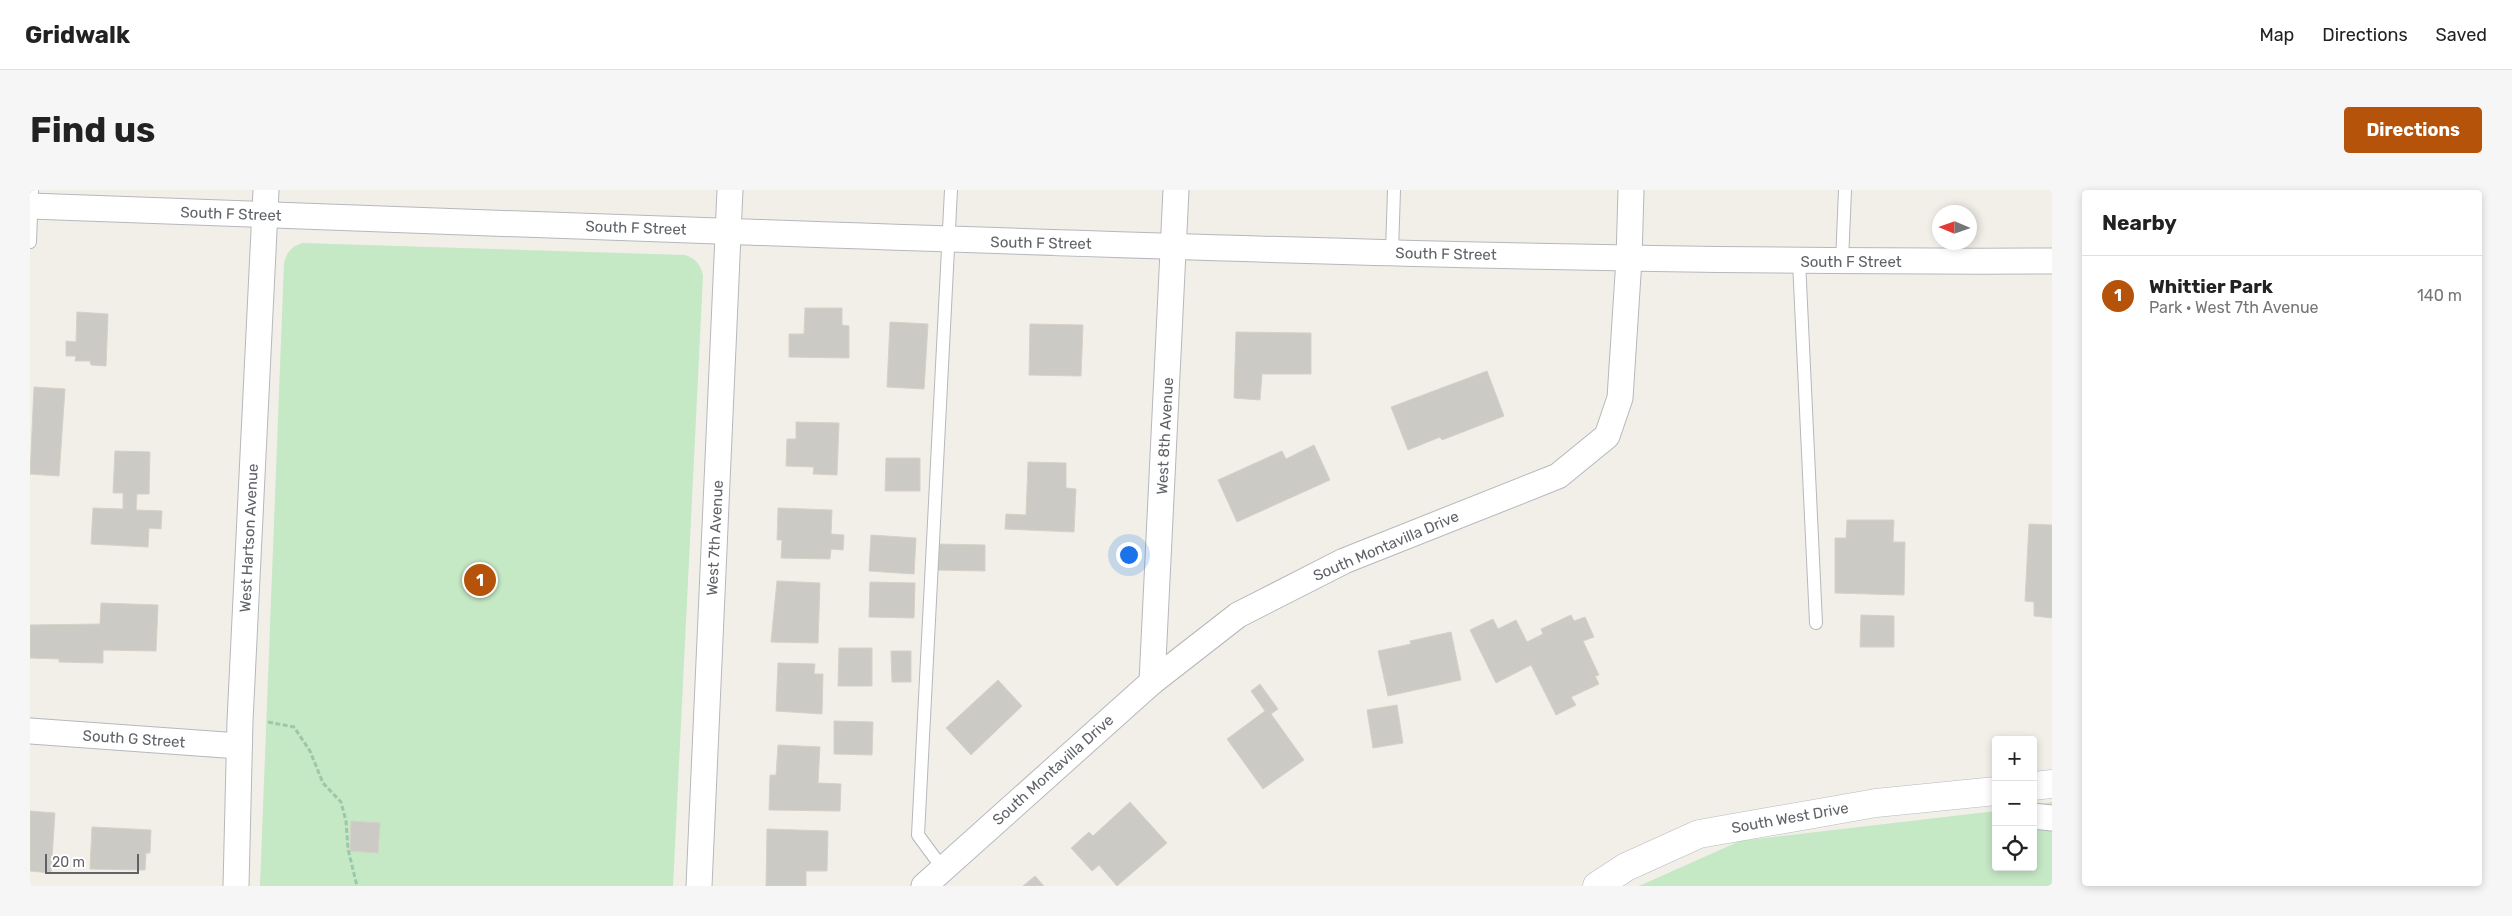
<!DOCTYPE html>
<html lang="en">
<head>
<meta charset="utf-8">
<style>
  body { margin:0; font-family:Rubik,sans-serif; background:#f6f6f6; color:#222 }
  .controls { position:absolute; right:15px; bottom:15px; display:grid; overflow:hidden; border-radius:5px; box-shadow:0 2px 8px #0003 }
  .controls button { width:45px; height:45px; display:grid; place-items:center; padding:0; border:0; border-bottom:1px solid #e0e0e0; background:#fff; color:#222; font:25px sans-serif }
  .compass { position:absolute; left:1902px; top:15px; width:45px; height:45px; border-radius:50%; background:#fff; box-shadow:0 2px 8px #0003; rotate:272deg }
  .scale { position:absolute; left:15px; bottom:12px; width:94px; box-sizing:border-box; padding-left:5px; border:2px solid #5f6368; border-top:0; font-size:14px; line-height:18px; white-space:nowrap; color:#5f6368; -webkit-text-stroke:4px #fff; paint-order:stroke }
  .you { position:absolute; left:1098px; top:364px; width:18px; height:18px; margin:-12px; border:4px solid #fff; border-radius:50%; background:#1a73e8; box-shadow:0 0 0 8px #1a73e833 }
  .badge { display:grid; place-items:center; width:32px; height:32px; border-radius:50%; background:#b45309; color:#fff; font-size:16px; font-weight:700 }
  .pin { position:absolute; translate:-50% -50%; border:2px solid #fff; box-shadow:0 1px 5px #0006 }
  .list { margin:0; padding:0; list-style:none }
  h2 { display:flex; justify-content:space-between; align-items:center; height:65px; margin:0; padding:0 20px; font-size:21px }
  h2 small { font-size:16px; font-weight:400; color:#767676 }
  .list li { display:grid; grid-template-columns:32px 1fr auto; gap:15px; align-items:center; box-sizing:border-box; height:80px; padding:0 20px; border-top:1px solid #e0e0e0 }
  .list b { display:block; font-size:19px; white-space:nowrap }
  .list p { margin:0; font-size:16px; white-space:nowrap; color:#767676 }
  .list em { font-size:16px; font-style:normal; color:#767676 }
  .icon { flex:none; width:28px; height:28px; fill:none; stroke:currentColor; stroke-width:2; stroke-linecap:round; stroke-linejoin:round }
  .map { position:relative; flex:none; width:2022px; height:696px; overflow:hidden; border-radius:5px }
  header { display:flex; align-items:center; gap:30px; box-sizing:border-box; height:70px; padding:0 25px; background:#fff; border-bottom:1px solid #e0e0e0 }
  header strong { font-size:24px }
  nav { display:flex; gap:28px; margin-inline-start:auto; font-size:18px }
  .intro { display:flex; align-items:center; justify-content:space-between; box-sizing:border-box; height:120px; padding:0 30px }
  h1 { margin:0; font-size:35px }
  .button { padding:12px 22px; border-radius:5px; background:#b45309; color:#fff; font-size:18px; font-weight:700 }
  main { display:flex; gap:30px; padding:0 30px }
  aside { flex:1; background:#fff; border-radius:5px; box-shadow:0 2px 8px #0003 }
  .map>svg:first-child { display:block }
</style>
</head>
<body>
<header>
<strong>Gridwalk</strong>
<nav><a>Map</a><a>Directions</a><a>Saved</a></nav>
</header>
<div class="intro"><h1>Find us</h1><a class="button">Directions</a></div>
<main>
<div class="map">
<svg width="2022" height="696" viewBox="0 0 2022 696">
  <rect width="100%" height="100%" fill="#f1efe8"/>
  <g fill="#c5e8c5">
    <path d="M272,53L655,65C666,69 670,74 673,85L643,696H230L254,73C257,62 261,57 272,53Z"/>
    <polygon points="2022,612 2022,696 1609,696 1710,651 1966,621 1966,677 2003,677 2003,615"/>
  </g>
  <g fill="#cccac5" stroke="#d6d1c6">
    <polygon points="775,118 812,118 812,135 819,136 819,168 759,167 759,144 774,144"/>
    <polygon points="47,122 78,124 76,176 61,175 60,171 45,171 46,166 36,166 36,151 46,152"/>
    <polygon points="860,132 898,134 894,199 857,197"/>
    <polygon points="1000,134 1053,135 1051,186 999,185"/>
    <polygon points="1206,142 1281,143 1281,184 1232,184 1230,210 1204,208"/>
    <polygon points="1457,181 1474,226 1412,250 1410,247 1378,260 1361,217"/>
    <polygon points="4,197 35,199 29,286 0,284"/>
    <polygon points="766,232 809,233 807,285 783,284 784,277 756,276 757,249 766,249"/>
    <polygon points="1284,255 1300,290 1207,332 1188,290 1252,261 1256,269"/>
    <polygon points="85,261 120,262 119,304 107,304 106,320 132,321 131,339 119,338 118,357 61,354 63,318 93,319 93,303 83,303"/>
    <polygon points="856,268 890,268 890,301 855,301"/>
    <polygon points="998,272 1036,273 1036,298 1046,299 1044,342 975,339 976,324 996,325"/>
    <polygon points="748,318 802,320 801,344 814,345 813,360 801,359 800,369 751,368 752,350 747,350"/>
    <polygon points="1817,330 1864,330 1863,352 1875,352 1874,405 1805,403 1805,348 1816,348"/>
    <polygon points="1999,334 2022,335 2022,428 2004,426 2004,412 1995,411"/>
    <polygon points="841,345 886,348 884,384 839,381"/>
    <polygon points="907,354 955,355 955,381 906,380"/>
    <polygon points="747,391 790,393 788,453 741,452"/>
    <polygon points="840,392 885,393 884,428 839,427"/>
    <polygon points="71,413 128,415 126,461 73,460 73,473 29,472 29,469 0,468 0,435 70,434"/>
    <polygon points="1541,425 1544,431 1555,427 1564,447 1553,451 1569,485 1565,486 1569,494 1541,507 1546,515 1526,525 1501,475 1466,493 1440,440 1463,429 1468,439 1486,430 1497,452 1513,444 1511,439"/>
    <polygon points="1831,425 1864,426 1864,457 1830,457"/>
    <polygon points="1421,442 1431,490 1358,506 1348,461 1381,454 1380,451"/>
    <polygon points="809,458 842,458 842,496 808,496"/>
    <polygon points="861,461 881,461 881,492 862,492"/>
    <polygon points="748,473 785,474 784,484 793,484 792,524 746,521"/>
    <polygon points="968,490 992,516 941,565 916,538"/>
    <polygon points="1230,494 1248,519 1241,524 1274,570 1233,599 1197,549 1235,521 1221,501"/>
    <polygon points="1367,515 1373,553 1343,558 1337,520"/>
    <polygon points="804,531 843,532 842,565 804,564"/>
    <polygon points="748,555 790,557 788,593 811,594 810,621 739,620 740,585 746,585"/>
    <polygon points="1100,612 1137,653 1087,696 1069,675 1062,681 1041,658 1059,642 1063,646"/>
    <polygon points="0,621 25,623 21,683 0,681"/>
    <polygon points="321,631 350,633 348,663 320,661"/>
    <polygon points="62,637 121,640 120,663 116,663 115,680 60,679"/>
    <polygon points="737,639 798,641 797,681 776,681 776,696 736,696"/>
    <polygon points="1005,686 1014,696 993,696"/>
  </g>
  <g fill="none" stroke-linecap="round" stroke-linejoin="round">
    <defs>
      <g id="lane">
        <polyline points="0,52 2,0"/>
        <polyline points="1362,62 1364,0"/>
        <polyline points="1769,71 1786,433"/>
        <polyline points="1812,72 1815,0"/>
        <polyline points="913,679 888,645 921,0"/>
      </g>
      <g id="street">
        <path d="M0,16C220,25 440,32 660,40C1114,56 1568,73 2022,71"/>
        <polyline points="1122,492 1146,0"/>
        <polyline points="0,541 209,556"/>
        <polyline points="2003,626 2022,628"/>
        <polyline points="206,696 210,531 236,0"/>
        <polyline points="669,696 700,0"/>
        <polyline points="894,696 1122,492 1208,425 1314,371 1528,286 1577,246 1590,208 1599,69 1601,0"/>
      </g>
      <g id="secondary">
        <polyline points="2003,596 2022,594"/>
        <polyline points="1567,696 1596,677 1669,644 1846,613 1966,601"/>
      </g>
    </defs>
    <use href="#lane" stroke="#b5b8bc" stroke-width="14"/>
    <use href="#street" stroke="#b5b8bc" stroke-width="27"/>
    <use href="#secondary" stroke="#b6babf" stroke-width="29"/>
    <polyline stroke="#9cc7a9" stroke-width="3" stroke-dasharray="5 2.5" stroke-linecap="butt" points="238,532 264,537 280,561 293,593 311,612 316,631 318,659 327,696"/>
    <use href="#lane" stroke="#fff" stroke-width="12"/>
    <use href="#street" stroke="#fff" stroke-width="25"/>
    <use href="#secondary" stroke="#fff" stroke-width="28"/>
  </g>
  <g text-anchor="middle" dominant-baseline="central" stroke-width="4.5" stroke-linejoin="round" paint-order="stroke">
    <g font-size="15" fill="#5f6368" stroke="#fff">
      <text transform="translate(201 24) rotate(2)">South F Street</text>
      <text transform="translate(606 38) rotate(2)">South F Street</text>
      <text transform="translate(1011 53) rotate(1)">South F Street</text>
      <text transform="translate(1416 64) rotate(1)">South F Street</text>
      <text x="1821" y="72">South F Street</text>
      <text transform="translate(1135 246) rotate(-87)">West 8th Avenue</text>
      <text transform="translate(219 348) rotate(-87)">West Hartson Avenue</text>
      <text transform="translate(685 348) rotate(-87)">West 7th Avenue</text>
      <text transform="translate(1356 356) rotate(-23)">South Montavilla Drive</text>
      <text transform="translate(104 549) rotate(4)">South G Street</text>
      <text transform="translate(1023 580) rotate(-42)">South Montavilla Drive</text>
      <text transform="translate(1760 628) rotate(-10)">South West Drive</text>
    </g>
  </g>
</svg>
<div class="controls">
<button>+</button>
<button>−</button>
<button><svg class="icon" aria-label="locate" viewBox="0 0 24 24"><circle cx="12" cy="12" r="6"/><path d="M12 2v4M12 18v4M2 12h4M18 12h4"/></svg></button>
</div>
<svg class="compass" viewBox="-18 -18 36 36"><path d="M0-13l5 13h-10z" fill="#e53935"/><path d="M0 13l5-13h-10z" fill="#767676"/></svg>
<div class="scale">20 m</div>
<div class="you"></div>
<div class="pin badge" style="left:450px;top:390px">1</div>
</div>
<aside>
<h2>Nearby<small></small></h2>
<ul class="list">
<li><span class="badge">1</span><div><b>Whittier Park</b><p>Park · West 7th Avenue</p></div><em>140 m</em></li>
</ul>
</aside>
</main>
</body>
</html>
